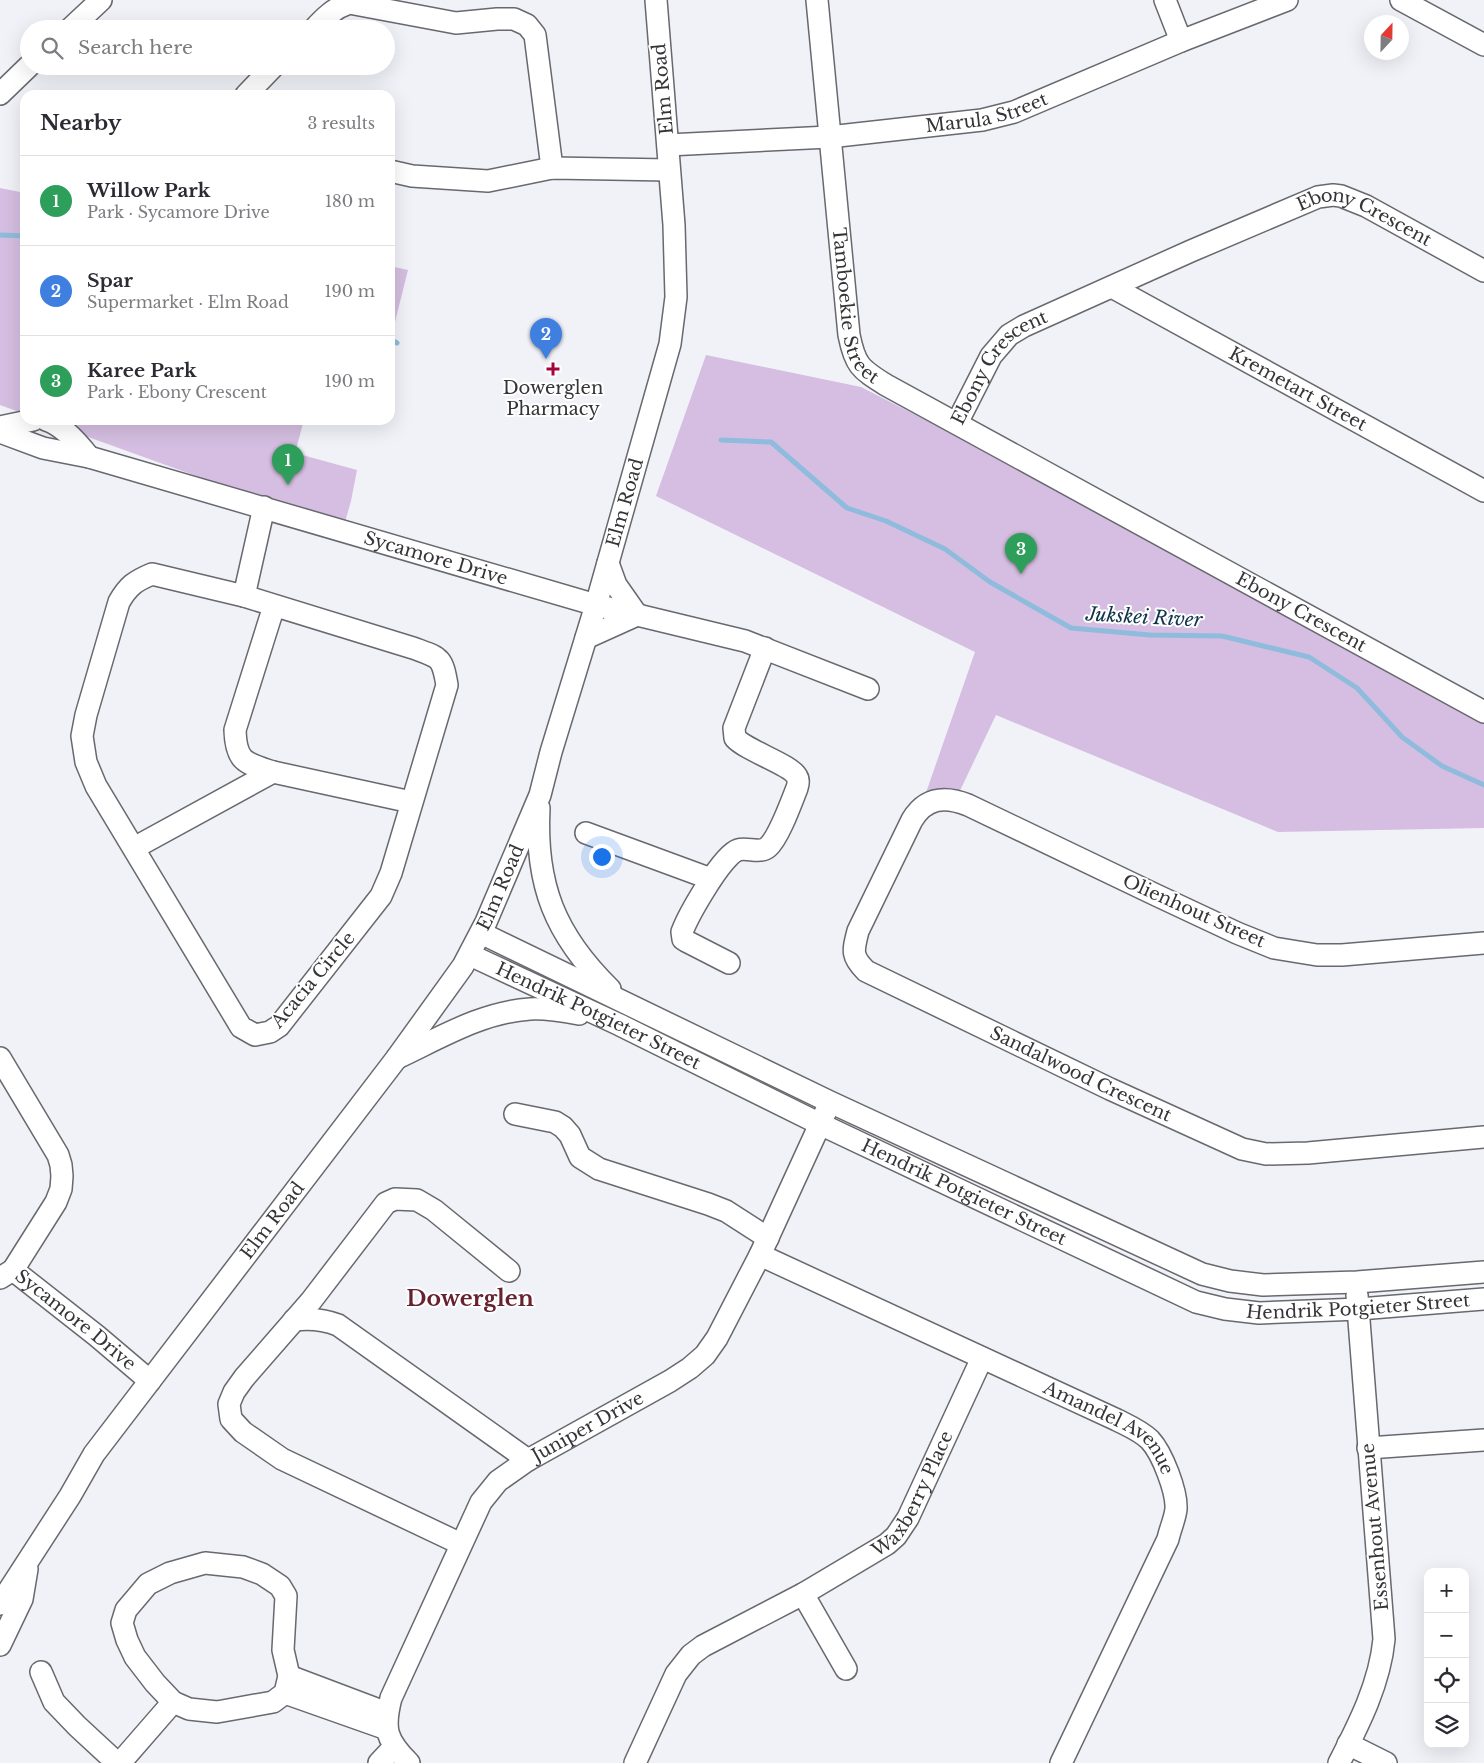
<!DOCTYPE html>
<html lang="en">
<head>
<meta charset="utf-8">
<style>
  body { margin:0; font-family:"Libre Baskerville",serif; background:#f7f7f7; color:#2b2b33 }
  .controls { position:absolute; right:15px; bottom:15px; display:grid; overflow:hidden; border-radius:10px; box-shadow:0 5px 20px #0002 }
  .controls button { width:45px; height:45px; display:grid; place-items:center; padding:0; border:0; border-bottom:1px solid #e1e1e2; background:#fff; color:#2b2b33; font:25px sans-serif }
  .compass { position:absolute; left:1364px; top:15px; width:45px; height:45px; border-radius:50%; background:#fff; box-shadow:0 5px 20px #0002; rotate:22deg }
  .you { position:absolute; left:601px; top:856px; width:18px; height:18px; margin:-12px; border:4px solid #fff; border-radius:50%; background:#1a73e8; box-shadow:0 0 0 8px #1a73e833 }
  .badge { display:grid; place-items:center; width:32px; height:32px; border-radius:50%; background:#0b8043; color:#fff; font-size:16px; font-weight:700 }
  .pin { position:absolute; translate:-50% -41px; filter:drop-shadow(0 1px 2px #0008) }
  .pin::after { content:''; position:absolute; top:26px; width:18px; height:15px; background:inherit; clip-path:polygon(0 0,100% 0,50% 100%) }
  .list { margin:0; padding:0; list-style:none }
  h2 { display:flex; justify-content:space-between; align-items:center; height:65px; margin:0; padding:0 20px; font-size:21px }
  h2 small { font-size:16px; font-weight:400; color:#7c7c81 }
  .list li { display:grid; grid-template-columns:32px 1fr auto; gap:15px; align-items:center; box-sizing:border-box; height:90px; padding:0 20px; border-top:1px solid #e1e1e2 }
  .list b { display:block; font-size:19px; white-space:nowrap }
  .list p { margin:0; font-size:16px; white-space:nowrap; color:#7c7c81 }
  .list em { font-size:16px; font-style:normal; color:#7c7c81 }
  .icon { flex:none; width:28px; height:28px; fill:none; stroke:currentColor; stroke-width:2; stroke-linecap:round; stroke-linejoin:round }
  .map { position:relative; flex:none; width:1484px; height:1763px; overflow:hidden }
  .search { position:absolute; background:#fff; box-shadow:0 5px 20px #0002; left:20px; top:20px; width:375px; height:55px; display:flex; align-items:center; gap:12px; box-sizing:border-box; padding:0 18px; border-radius:28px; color:#7c7c81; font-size:19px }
  .panel { position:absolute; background:#fff; box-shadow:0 5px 20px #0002; left:20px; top:90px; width:375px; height:335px; border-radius:15px }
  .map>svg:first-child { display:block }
</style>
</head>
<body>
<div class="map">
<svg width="1484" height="1763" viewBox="0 0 1484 1763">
  <rect width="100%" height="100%" fill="#f0f2f8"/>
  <g fill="#d5bee1">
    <polygon points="0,188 25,193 25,414 0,405"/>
    <polygon points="390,266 408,270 390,342"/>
    <polygon points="706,355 861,387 1484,705 1484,828 1278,832 996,715 957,797 921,807 975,652 656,496"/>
    <polygon points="41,420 304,420 295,453 357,470 351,501 343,529"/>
  </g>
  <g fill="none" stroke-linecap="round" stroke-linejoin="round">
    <g stroke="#8fbcdc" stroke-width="5">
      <polyline points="0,235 25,236"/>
      <polyline points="390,339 397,343"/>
      <polyline points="721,440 771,442 847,508 886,521 945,549 990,582 1071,628 1150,635 1222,636 1309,657 1357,688 1402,737 1442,766 1484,785"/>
    </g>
    <defs>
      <g id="minor">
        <path id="s1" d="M817,0L849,335C855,365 860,369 886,385L1484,712"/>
        <polyline points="1165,0 1181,41"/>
        <polyline points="1401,0 1484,45"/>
        <polyline points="70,29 101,0"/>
        <path d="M314,29C324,18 334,8 349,3L456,23L497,19H514L527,25L535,35L552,168"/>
        <polyline points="0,94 29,66"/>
        <polyline points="246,95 274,66"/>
        <path id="s2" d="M668,145L829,137L982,120L1014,112L1181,41L1287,0"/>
        <polyline points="390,171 412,176 488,181 552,168 669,170"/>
        <path id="s3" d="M1112,287L1484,491"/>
        <path d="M46,420C62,425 79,444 89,457"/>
        <path id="s4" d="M957,423L991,356L1009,335L1024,326L1191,251L1318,197L1333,195L1341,196L1366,206L1484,271"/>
        <polyline points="0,427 33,420"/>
        <path id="s5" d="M0,432L43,448L89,457L596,605L745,641L868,689"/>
        <path d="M152,574L244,596L413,648C440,658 442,656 447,685L391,873L381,896L279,1026L270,1032L255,1035L241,1027L96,786L86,762L82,736L86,715L119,602C128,586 135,581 152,574Z"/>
        <polyline points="244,596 264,507"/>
        <path d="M274,606L235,730C236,762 245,763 273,772L411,802"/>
        <polyline points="586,638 637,615 616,585 608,563"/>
        <path d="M539,808C535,885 555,935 610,989"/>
        <polyline points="586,833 711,879"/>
        <polyline points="134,848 273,772"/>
        <polyline points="481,933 830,1102 1202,1274 1230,1281 1263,1285 1357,1282 1484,1272"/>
        <path id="s6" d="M1484,943L1342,955H1317L1274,948L1237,933L1156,895L968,805C945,796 926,797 912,820L858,931C853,951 851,956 866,971L1110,1089L1242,1149L1266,1154L1308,1153L1484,1137"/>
        <path id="s7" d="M470,955L620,1025L820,1124L1196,1302L1225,1309L1259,1313L1359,1309L1484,1299"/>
        <path d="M729,963L686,941L683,939L682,932C688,916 722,855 738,850C747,847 760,854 768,847C779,837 791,803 797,788C798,785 799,780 797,777C792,765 747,751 735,738L734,728L765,648"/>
        <polyline points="0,1058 58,1155 61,1165 62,1176 61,1189 56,1202 13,1270 0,1278"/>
        <path d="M397,1058C440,1038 482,1012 530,1009C546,1008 563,1011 579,1014"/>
        <polyline points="515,1114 555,1122 563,1127 570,1135 580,1157 599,1169 708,1204 726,1211 768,1238"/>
        <path id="s8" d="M760,1255L1117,1420C1129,1426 1141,1431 1150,1440C1162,1453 1177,1491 1176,1509C1175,1519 1170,1529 1168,1539L1061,1763"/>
        <path id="s9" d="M13,1270L97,1336L150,1381"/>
        <path d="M294,1320C310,1318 323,1319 338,1325L528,1460"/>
        <polyline points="1368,1448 1484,1440"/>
        <polyline points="461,1544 282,1459 243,1432 231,1419 229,1404 234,1392 244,1378 311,1301 386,1203 395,1199 417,1200 434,1210 509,1271"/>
        <polygon points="205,1563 243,1567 262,1574 280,1586 286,1596 283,1650 289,1676 285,1693 273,1702 217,1712 189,1709 173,1702 155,1683 135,1657 127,1640 122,1623 126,1610 148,1584 170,1573"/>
        <polyline points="803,1594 846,1669"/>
        <path id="s10" d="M0,1604L70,1496L94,1454L396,1059L463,966L486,922L540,795L551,752L596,605L670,344L676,297L674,225L656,0"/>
        <polyline points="0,1645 22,1599 27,1569"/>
        <polyline points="41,1672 54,1702 77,1726 117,1763"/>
        <polyline points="289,1676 387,1713"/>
        <polyline points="285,1693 387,1729"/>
        <polyline points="1348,1744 1386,1763"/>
        <polyline points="120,1763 173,1702"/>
        <polyline points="379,1763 394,1747"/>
        <path id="s11" d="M409,1763C386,1740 383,1729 391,1698L481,1502L498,1481L528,1460L670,1381L690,1368L705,1355L717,1338L760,1255L826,1111"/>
        <path id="s12" d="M635,1763L676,1674L691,1655L703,1646L803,1594L887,1544L896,1536L908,1518L982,1358"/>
        <path d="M1339,1763C1359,1724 1380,1683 1384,1639L1357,1295"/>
      </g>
    </defs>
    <use href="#minor" stroke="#67696e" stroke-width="24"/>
    <use href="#minor" stroke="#fff" stroke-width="21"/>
  </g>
  <path fill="#a3053c" stroke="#fff" stroke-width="2" d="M550.5 361.5h5v5h5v5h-5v5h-5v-5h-5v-5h5z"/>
  <g text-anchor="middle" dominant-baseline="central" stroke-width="4" stroke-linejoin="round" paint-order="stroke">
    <g font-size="18" fill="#353538" stroke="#fff">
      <text transform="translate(663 89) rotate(-95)">Elm Road</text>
      <text stroke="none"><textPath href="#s2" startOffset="321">Marula Street</textPath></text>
      <text stroke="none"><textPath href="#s4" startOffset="492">Ebony Crescent</textPath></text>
      <text stroke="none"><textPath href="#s1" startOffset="310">Tamboekie Street</textPath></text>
      <text stroke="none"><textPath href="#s4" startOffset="72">Ebony Crescent</textPath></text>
      <text stroke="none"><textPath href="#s3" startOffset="212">Kremetart Street</textPath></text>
      <text stroke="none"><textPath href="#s10" startOffset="1281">Elm Road</textPath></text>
      <text stroke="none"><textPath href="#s5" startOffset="454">Sycamore Drive</textPath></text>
      <text stroke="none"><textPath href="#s1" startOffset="875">Ebony Crescent</textPath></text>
      <text stroke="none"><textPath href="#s10" startOffset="876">Elm Road</textPath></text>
      <text transform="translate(1194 911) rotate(24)">Olienhout Street</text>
      <text transform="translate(313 980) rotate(-50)">Acacia Circle</text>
      <text stroke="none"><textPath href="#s7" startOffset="142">Hendrik Potgieter Street</textPath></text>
      <text stroke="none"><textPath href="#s6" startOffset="1019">Sandalwood Crescent</textPath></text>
      <text stroke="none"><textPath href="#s7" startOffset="548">Hendrik Potgieter Street</textPath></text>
      <text stroke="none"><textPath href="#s10" startOffset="471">Elm Road</textPath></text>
      <text stroke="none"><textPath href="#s7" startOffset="968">Hendrik Potgieter Street</textPath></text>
      <text stroke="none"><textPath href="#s9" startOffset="80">Sycamore Drive</textPath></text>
      <text stroke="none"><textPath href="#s11" startOffset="420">Juniper Drive</textPath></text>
      <text stroke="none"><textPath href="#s8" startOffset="392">Amandel Avenue</textPath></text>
      <text stroke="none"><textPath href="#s12" startOffset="404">Waxberry Place</textPath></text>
      <text transform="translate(1375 1527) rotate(-95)">Essenhout Avenue</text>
    </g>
    <g font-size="18" fill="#353538" stroke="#fff">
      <text x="553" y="388">Dowerglen<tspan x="553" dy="21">Pharmacy</tspan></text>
    </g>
    <g font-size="19" font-style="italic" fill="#0e344a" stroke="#fff">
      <text transform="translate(1144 617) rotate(3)">Jukskei River</text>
    </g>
    <g font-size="22" font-weight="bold" fill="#67212f" stroke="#fff">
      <text x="470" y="1298">Dowerglen</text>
    </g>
  </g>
</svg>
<div class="controls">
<button>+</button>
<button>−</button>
<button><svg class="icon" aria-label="locate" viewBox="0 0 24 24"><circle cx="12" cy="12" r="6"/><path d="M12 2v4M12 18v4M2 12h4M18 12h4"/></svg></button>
<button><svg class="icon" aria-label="layers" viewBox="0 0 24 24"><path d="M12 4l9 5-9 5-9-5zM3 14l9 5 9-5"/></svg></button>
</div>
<svg class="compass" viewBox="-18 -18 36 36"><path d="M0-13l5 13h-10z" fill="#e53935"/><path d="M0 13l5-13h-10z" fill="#7c7c81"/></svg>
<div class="you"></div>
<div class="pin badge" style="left:288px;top:485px;background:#2e9e5b">1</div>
<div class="pin badge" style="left:546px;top:359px;background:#3f7fe0">2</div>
<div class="pin badge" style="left:1021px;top:574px;background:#2e9e5b">3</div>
<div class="search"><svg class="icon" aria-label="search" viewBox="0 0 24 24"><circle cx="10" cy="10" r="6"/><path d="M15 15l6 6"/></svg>Search here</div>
<section class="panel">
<h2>Nearby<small>3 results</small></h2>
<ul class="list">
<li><span class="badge" style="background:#2e9e5b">1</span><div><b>Willow Park</b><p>Park · Sycamore Drive</p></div><em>180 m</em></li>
<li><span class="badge" style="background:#3f7fe0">2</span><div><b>Spar</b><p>Supermarket · Elm Road</p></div><em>190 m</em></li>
<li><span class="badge" style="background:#2e9e5b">3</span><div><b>Karee Park</b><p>Park · Ebony Crescent</p></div><em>190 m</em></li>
</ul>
</section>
</div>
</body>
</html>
